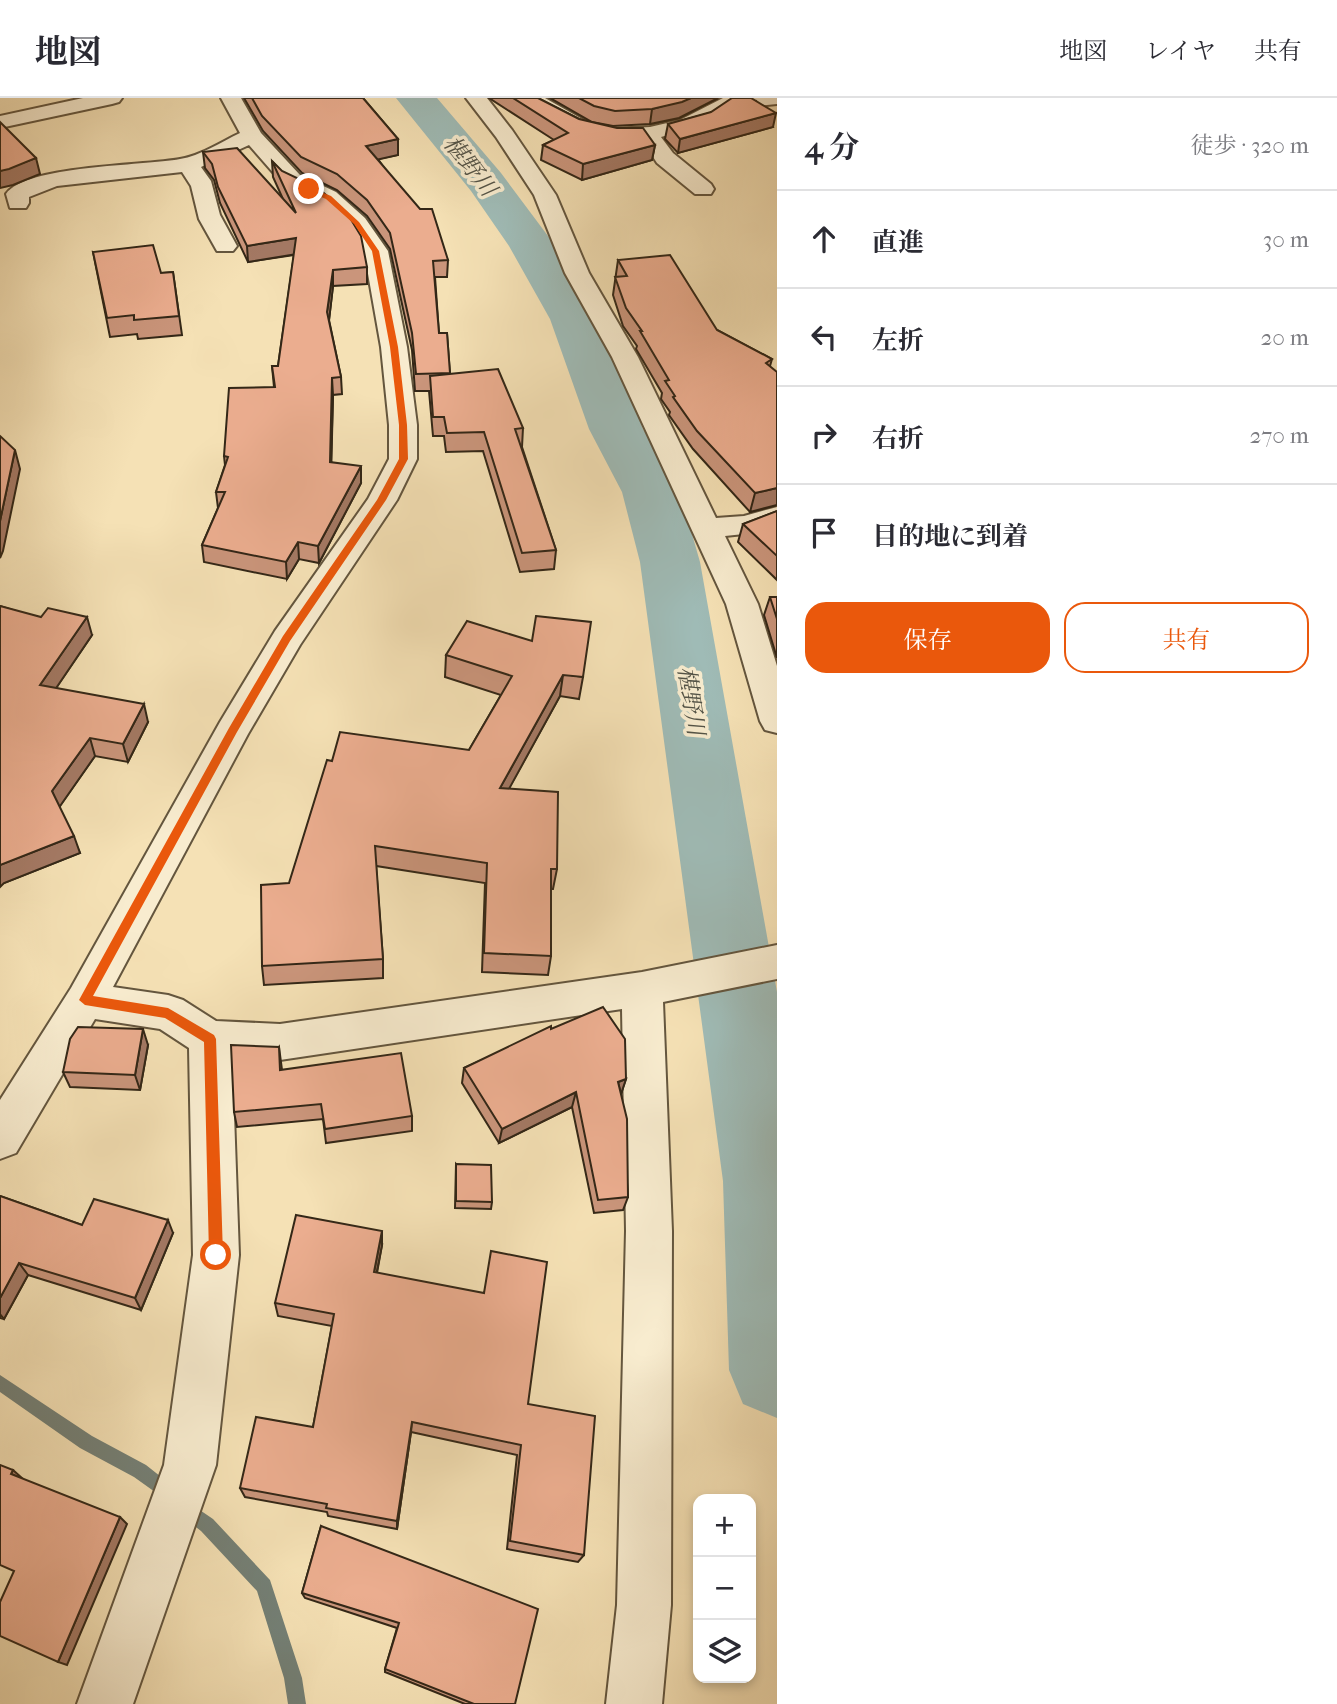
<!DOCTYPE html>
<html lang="ja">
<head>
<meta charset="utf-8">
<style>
  body { margin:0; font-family:"IM FELL French Canon","Noto Serif JP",serif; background:#f7f7f7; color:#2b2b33 }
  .controls { position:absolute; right:21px; bottom:21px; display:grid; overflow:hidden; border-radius:14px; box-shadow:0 4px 10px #0003 }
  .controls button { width:63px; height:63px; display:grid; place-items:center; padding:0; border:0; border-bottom:2px solid #e1e1e2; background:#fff; color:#2b2b33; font:35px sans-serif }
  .stop { position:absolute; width:21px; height:21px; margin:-16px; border:5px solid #ea580c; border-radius:50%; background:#fff }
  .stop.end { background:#ea580c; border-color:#fff; box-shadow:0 2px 7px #0008 }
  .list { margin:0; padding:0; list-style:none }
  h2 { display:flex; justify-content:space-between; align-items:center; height:91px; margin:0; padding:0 28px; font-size:30px }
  h2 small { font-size:23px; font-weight:400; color:#7c7c81 }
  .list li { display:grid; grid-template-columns:46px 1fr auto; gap:21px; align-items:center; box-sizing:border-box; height:98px; padding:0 28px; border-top:2px solid #e1e1e2 }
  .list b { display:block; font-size:26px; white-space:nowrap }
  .list em { font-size:23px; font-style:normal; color:#7c7c81 }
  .actions { display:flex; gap:14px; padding:21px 28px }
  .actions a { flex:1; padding:16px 0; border:2px solid #ea580c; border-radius:21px; text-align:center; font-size:24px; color:#ea580c }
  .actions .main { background:#ea580c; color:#fff }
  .icon { flex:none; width:38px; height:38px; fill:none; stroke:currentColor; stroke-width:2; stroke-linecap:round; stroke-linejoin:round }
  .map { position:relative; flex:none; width:777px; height:1606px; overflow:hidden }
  header { display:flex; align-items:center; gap:42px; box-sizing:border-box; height:98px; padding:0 35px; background:#fff; border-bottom:2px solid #e1e1e2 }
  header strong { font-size:33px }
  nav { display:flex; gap:38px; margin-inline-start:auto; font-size:24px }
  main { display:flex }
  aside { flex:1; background:#fff }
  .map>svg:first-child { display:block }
</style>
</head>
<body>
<header>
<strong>地図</strong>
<nav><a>地図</a><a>レイヤ</a><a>共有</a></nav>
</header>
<main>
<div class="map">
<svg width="777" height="1606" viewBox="0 0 777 1606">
  <rect width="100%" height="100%" fill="#f5e1b5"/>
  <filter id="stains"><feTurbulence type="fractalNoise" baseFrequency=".00286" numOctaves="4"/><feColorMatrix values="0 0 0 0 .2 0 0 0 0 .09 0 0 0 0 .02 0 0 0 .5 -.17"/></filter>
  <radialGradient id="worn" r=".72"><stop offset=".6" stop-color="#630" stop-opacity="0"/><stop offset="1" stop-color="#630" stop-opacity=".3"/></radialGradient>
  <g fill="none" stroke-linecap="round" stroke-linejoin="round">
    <g fill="#748076" fill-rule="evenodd">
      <polygon points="0,1277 92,1338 146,1367 175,1390 177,1396 175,1402 169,1404 134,1379 80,1350 0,1294"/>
      <polygon points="185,1402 213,1421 270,1482 302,1580 306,1606 288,1606 284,1580 257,1493 201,1433 179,1416 177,1410 179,1404"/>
    </g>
    <polygon fill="#9fbbb6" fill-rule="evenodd" points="396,0 437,0 501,75 548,138 600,221 643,331 680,394 700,464 777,894 777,1320 743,1306 729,1272 723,1083 640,464 622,394 589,331 550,221 509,148 471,93"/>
    <defs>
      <g id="street">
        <polygon points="83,0 122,0 119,4 112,6 0,30 0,18"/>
        <path d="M221,0H241L261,35L300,77L336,94L365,120L388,153L407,249L417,327V361L397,402L300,547L248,636L113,889L168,897L183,902L216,923L280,926L642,874L777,847V881L663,904L672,1133L671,1507L662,1606H606L617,1507L626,1133L622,911L280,962L232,960L239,1157L216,1367L133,1606H77L164,1367L193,1157L189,950L160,931L95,921L16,1055L0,1061V1002L71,890L220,624L275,533L368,401L389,361V327L381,249L364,153L349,130L320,104L284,87L249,47L201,69L211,83L220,117L237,148L233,153H217L199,121L191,88L182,74L57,88L29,99V105L26,110H10L6,96C26,67 143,68 180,61C200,58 221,44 240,35Z"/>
        <polygon points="466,0 487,0 512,32 556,97 589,175 638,259 716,420 744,418 777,409 777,427 744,436 725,438 758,506 777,568 777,635 765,632 760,623 726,506 612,259 565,175 534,97 496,39"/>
        <path d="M521,0H545L591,26L613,31L650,29L680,22L723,0H777V6L729,11L708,26L661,39L673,55L711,86L714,91L711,96H695L657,65L642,42C605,47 575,35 543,16C535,11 526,7 521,0Z"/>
      </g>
    </defs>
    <use href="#street" stroke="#64563e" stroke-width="4"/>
    <use href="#street" fill="#f8eccf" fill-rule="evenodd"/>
  </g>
  <g fill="#ca957b" stroke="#332717" stroke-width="2">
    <polygon points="244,0 363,0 398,41 398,57 378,61 448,162 447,179 435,179 439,235 447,235 450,276 523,330 522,349 556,452 554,471 520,474 483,353 446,354 444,338 433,338 429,293 415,293 412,252 390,151 367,118 337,92 302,75 263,33"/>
    <polygon points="489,0 538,0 579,21 655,47 652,62 582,82 541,62 543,47 554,42"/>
    <polygon points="550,0 718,0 679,20 650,26 613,28 592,24"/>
    <polygon points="756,3 773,29 678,55 665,41 668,26"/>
    <polygon points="203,54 283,101 273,79 272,63 367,169 367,186 333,188 329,222 341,279 342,296 333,297 331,364 361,385 319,465 299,461 287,481 204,464 202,447 218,410 216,394 225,367 224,358 274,289 272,268 278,268 294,157 248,164 220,105 214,82 205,70"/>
    <polygon points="93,154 161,175 173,174 182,237 138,241 137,236 110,239"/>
    <polygon points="618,162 717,232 772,261 770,268 777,407 750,414 693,351 669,317 670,314 661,301 662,295 636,251 637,248 623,228 613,197"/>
    <polygon points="777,413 777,482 738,444 743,426"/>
    <polygon points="770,499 777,499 777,560 764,517"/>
    <polygon points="0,508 92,537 56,590 148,624 128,664 95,658 59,709 80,755 4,785"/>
    <polygon points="446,557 583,579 579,601 560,598 509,690 557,771 553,791 551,791 551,858 548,877 482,874 485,785 376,768 383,861 383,880 264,887 262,868 332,663 469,652 501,597 445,579"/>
    <polygon points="551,931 626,981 621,996 628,1099 623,1112 594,1115 572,1009 499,1045 462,985 464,970"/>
    <polygon points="148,947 140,992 70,989 63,974"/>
    <polygon points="279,949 282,972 412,1018 412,1033 326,1045 323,1021 237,1029 234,1014"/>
    <polygon points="456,1066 492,1104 491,1111 455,1110"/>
    <polygon points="0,1098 82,1127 173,1135 141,1212 28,1177 4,1221 0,1220"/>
    <polygon points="382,1147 377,1175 528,1306 584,1457 578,1464 507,1451 517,1357 411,1334 397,1431 328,1418 327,1414 245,1399 240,1390 313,1329 332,1228 278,1218 275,1205"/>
    <polygon points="321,1428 515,1606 465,1606 385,1574 385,1571 397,1530 305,1500 302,1495"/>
  </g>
  <g fill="#a47964" stroke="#332717" stroke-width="2">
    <polygon points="691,0 718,0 679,20 650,26 652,11"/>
    <polygon points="776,15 773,29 678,55 680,41"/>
    <polygon points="398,41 398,57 367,64 366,48"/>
    <polygon points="655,47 652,62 582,82 583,66"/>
    <polygon points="36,60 40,76 13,87 0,90 0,73"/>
    <polygon points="296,140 297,156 248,164 247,148"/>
    <polygon points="333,172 333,188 328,231 327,214"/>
    <polygon points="332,280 333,297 331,381 330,364"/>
    <polygon points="15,352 20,371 3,453 0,460 0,423"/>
    <polygon points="361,368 361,385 319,465 318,448"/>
    <polygon points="777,390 777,407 750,414 755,395"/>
    <polygon points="298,444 299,461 287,481 286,464"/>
    <polygon points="87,519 92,537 46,605 40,587"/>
    <polygon points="563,577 560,598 498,711 500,690"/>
    <polygon points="144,606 148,624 128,664 123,646"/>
    <polygon points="90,640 95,658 58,711 52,693"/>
    <polygon points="74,738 80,755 4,785 0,789 0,767"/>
    <polygon points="143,931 148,947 140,992 135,977"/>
    <polygon points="626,981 621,996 618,984"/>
    <polygon points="576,994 572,1009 499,1045 502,1031"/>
    <polygon points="168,1122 173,1135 141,1212 135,1200"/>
    <polygon points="382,1133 382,1147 374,1188 374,1174"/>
    <polygon points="19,1165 28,1177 4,1221 0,1216 0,1200"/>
    <polygon points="412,1324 411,1334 397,1431 397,1423"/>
    <polygon points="13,1372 23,1381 11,1376"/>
    <polygon points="120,1419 127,1426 67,1567 58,1564"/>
  </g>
  <g fill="#ebad8f" stroke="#332717" stroke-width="2">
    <polygon points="252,0 363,0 398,41 366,48 420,111 432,111 448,162 433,163 439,235 447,235 450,275 416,276 412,235 390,135 367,102 337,76 301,59 262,18"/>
    <polygon points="513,0 538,0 579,21 617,30 643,30 655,47 583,66 543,47 568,35"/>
    <polygon points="579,0 691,0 682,4 652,11 615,13 594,8"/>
    <polygon points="732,0 751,0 776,15 680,41 668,26 711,14"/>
    <polygon points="0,24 36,60 9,71 0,73"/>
    <polygon points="237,50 296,115 272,63 282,73 318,90 347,115 361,138 367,169 333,172 327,214 341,279 332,280 330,364 361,368 318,448 298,444 286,464 202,447 225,394 216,394 228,359 224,358 229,290 275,289 272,268 278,268 296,140 247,148 218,89 212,66 203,54"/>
    <polygon points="153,147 161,175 173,174 179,218 134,222 134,217 107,220 93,154"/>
    <polygon points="670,157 717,232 772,261 766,265 777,274 777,390 755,395 697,333 673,299 675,298 665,283 669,282 640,233 642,233 626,210 615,179 627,178 618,162"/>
    <polygon points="498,271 523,330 515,331 556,452 522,455 484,334 447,335 444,319 433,319 430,278"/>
    <polygon points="0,338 15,352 0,423"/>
    <polygon points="777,413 777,458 743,426"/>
    <polygon points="770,499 777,499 777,521"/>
    <polygon points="0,508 41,519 48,510 87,519 40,587 144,606 123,646 90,640 52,693 74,738 0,767"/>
    <polygon points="536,518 591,524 583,579 563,577 500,690 558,694 557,771 551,771 551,858 484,855 487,765 375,748 383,861 262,868 261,787 289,785 327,662 332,663 340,634 469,652 512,578 446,557 467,523 532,543"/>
    <polygon points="603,909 625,941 626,981 618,984 627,1021 628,1099 598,1102 576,994 502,1031 464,970 551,928 551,931"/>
    <polygon points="78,929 143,931 135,977 63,974 70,941"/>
    <polygon points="231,947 279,949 280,972 401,955 412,1018 325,1031 321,1006 234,1014"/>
    <polygon points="456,1066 491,1067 492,1104 456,1103"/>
    <polygon points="0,1098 82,1127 94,1101 168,1122 135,1200 19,1165 0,1200"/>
    <polygon points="296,1117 382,1133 374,1174 484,1195 491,1153 547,1164 528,1306 595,1318 584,1457 510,1443 521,1347 412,1324 397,1423 326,1410 327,1406 240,1390 256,1319 313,1329 334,1216 275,1205"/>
    <polygon points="0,1367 13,1372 11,1376 120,1419 58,1564 0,1538 0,1504 14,1473 0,1467"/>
    <polygon points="321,1428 538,1511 515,1606 474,1606 385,1571 399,1525 302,1495"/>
  </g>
  <polygon fill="#ea580c" points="309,89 331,98 359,124 379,153 398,249 407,327 408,361 386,402 290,543 237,634 93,898 168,910 214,937 216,941 223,1157 216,1164 209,1157 204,944 165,920 85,907 79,902 229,630 283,538 377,402 399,361 399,327 390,249 372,153 354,126 326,101 307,93"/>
  <g text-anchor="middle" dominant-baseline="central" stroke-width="7" stroke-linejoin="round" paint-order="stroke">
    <g font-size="23" font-style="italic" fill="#535347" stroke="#f8eccf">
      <text transform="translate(470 68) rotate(52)">椹野川</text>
      <text transform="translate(691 603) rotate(81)">椹野川</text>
    </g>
  </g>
  <rect width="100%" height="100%" filter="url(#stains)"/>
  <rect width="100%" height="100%" fill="url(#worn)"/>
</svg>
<div class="controls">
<button>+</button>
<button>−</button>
<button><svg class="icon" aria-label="layers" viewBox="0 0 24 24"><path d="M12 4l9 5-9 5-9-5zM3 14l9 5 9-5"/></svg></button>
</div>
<div class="stop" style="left:216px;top:1157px"></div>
<div class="stop end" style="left:309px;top:91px"></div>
</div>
<aside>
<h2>4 分<small>徒歩 · 320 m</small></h2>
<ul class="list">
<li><svg class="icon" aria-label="ahead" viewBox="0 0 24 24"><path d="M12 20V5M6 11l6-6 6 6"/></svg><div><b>直進</b></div><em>30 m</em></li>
<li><svg class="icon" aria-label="left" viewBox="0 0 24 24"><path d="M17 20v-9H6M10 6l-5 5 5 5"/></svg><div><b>左折</b></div><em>20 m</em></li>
<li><svg class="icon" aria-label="right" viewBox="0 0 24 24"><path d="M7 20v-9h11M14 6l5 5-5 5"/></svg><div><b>右折</b></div><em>270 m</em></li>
<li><svg class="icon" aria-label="arrive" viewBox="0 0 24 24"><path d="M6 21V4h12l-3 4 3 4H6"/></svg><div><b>目的地に到着</b></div></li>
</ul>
<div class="actions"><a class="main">保存</a><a>共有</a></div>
</aside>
</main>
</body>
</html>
